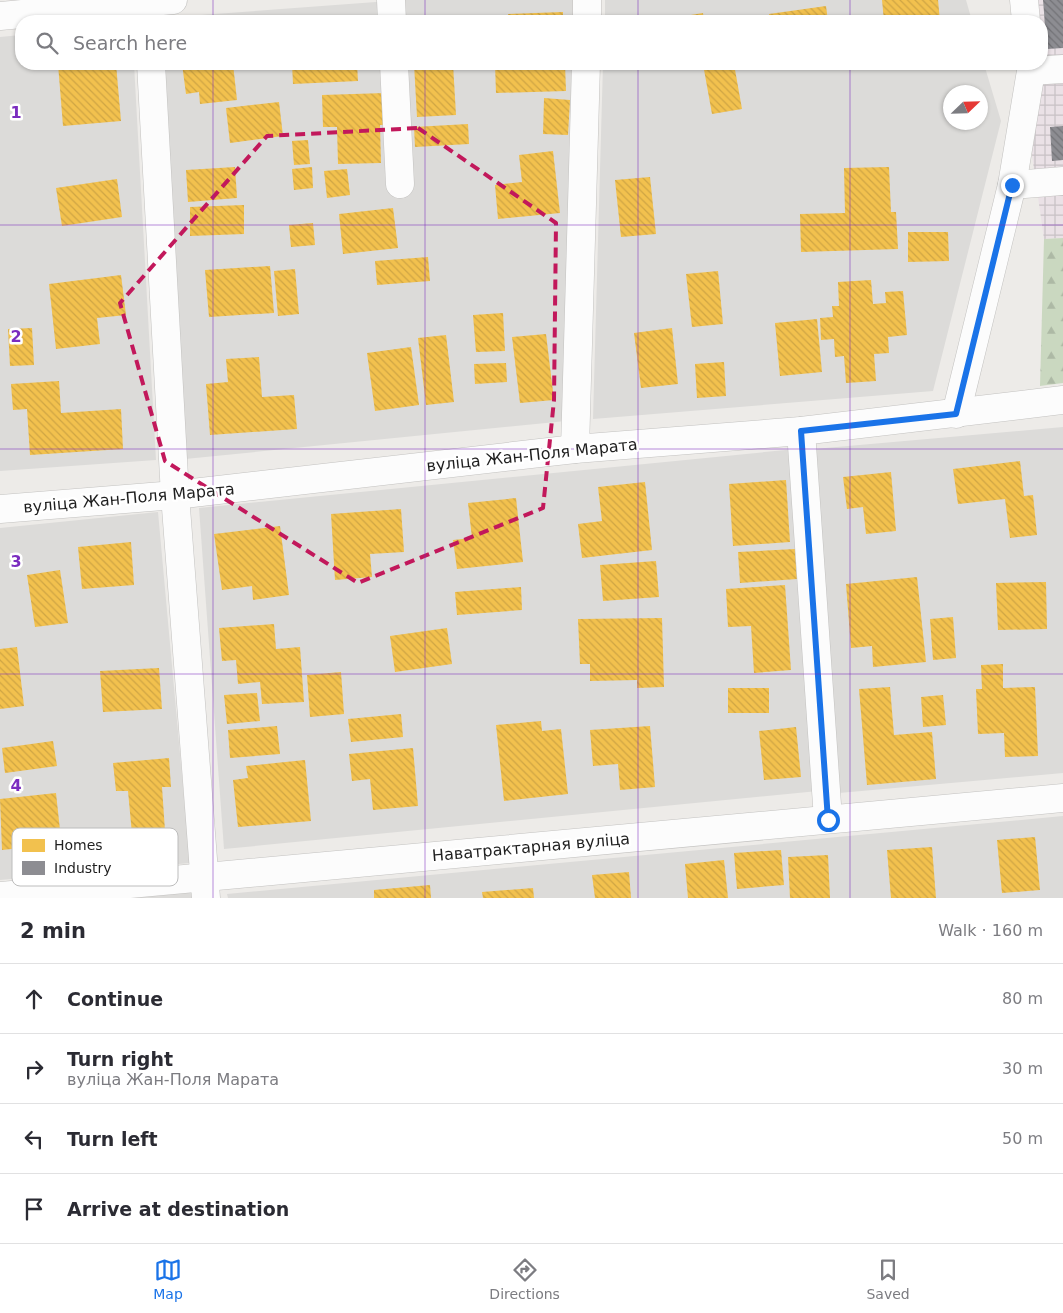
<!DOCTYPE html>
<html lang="en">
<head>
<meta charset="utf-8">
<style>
  body { margin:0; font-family:"DejaVu Sans",sans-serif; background:#f7f7f7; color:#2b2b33 }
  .compass { position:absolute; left:943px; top:85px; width:45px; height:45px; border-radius:50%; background:#fff; box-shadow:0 1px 4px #0004; rotate:67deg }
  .stop { position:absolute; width:15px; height:15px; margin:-11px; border:4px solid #1a73e8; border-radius:50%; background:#fff }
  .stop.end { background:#1a73e8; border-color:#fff; box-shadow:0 1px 5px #0008 }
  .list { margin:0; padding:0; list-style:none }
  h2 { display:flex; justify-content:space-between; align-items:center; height:65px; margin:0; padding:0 20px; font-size:21px }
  h2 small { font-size:16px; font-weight:400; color:#7c7c81 }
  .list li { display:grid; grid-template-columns:32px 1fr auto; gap:15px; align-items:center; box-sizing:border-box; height:70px; padding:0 20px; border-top:1px solid #e1e1e2 }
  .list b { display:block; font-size:19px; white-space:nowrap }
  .list p { margin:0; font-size:16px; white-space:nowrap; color:#7c7c81 }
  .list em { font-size:16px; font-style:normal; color:#7c7c81 }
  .icon { flex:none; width:28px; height:28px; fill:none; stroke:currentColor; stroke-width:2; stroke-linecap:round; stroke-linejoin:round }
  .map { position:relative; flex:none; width:1063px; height:898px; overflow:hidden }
  .search { position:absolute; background:#fff; box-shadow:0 1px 4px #0004; left:15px; right:15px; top:15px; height:55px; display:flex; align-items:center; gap:12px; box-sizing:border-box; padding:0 18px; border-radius:20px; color:#7c7c81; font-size:19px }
  .sheet { height:345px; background:#fff }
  nav { display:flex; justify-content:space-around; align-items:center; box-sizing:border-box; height:70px; border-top:1px solid #e1e1e2; background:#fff; font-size:14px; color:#7c7c81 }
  nav a { display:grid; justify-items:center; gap:2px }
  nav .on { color:#1a73e8 }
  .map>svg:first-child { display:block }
</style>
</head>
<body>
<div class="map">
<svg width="1063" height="898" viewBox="0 0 1063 898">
  <defs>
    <pattern id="industrial-grid" width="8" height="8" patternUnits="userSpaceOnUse" patternTransform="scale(1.25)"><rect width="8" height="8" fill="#eae1e6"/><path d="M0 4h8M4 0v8" fill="none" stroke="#c8c1c5"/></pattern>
    <pattern id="forest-firs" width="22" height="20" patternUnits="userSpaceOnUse" patternTransform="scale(1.25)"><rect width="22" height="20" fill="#cad8c0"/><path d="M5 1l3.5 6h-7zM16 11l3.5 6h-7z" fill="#adb9a5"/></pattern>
    <pattern id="homes-back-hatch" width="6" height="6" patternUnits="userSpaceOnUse" patternTransform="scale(1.25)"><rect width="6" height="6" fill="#f2c14e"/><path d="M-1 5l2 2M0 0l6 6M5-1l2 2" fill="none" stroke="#cfa544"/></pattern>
    <pattern id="industry-back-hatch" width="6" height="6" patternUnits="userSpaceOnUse" patternTransform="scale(1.25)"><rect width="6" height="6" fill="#8d8d92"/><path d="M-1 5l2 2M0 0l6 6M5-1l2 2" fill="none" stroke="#737377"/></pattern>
  </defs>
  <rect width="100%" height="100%" fill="#edebe8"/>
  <g fill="#dcdbd9" fill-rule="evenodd">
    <polygon points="403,0 575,0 575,21 160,21 160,18"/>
    <polygon points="605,0 966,0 972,21 605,21"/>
    <polygon points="21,35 21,64 134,64 156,460 0,471 0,37"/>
    <polygon points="163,64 574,64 566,421 185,459"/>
    <path d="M603,64H984L1001,121L933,391L593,419ZM950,92H980V122H950Z"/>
    <polygon points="1063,427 1063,773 839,793 814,449"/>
    <polygon points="796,449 818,791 224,849 199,508"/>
    <polygon points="158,512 190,863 0,880 0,528"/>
    <polygon points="1063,816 1063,898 228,898 227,894"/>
    <polygon points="192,892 193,898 126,898"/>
  </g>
  <polygon fill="url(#industrial-grid)" points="1010,0 1063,0 1063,238 1044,239 1019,64 1042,64 1042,21 1013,21"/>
  <polygon fill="url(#forest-firs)" points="1063,238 1063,383 1040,386 1044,239"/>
  <g fill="url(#homes-back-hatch)">
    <polygon points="882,0 938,0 940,21 884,21"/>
    <polygon points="826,6 828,21 770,21 769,14"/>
    <polygon points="563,12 563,21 508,21 508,14"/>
    <polygon points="703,13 704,21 660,21 660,20"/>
    <polygon points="58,64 116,64 121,121 63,126"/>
    <polygon points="182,64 233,64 237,100 200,104 199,92 186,94"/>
    <polygon points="292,64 357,64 358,81 293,84"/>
    <polygon points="414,64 453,64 456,115 417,117"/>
    <polygon points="495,64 565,64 566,91 496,93"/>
    <polygon points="703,64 734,64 742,109 712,114"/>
    <polygon points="385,93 386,125 380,125 381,163 338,164 337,127 323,127 322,95"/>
    <polygon points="544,98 570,100 568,135 543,134"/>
    <polygon points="279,102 283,136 230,143 226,108"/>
    <polygon points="468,124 469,144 415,147 414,127"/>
    <polygon points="308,140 310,164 294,165 292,141"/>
    <polygon points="553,151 560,213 498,219 495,185 522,182 519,155"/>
    <polygon points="235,167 237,198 188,202 186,170"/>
    <polygon points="312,167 313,188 294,190 292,169"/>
    <polygon points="889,167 891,212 896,212 898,249 801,252 800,214 845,213 844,168"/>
    <polygon points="347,169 350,195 327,198 324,171"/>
    <polygon points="650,177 656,234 621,237 615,180"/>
    <polygon points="117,179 122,217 62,226 56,188"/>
    <polygon points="244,205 244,234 190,236 190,207"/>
    <polygon points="393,208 398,248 343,254 339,214"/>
    <polygon points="313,223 315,245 291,247 289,225"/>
    <polygon points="908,232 948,232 949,261 908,262"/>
    <polygon points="428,257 430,281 377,285 375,261"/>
    <polygon points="270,266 274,313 209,317 205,270"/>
    <polygon points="295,269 299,314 278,316 274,271"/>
    <polygon points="718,271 723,324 692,327 686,274"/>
    <polygon points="121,275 126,315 97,318 100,344 56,349 49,284"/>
    <polygon points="871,280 873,304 886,303 885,292 903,291 907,335 888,337 889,353 874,354 876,381 846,383 844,356 835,357 834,339 821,340 820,318 833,317 832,306 839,306 838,282"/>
    <polygon points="503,313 505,351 476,352 473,315"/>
    <polygon points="817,319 822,372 780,376 775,323"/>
    <polygon points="32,328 34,365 10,366 8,329"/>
    <polygon points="672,328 678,384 641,388 634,333"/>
    <polygon points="546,334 554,400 520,403 512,337"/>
    <polygon points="446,335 454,402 426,405 418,338"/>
    <polygon points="411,347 419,405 375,411 367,353"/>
    <polygon points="259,357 262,397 294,395 297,429 210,435 206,384 228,382 226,359"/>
    <polygon points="724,362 726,396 697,398 695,364"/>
    <polygon points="506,363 507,382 475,384 474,364"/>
    <polygon points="59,381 61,413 121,409 123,449 30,455 27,409 13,410 11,384"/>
    <polygon points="1020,461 1024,496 1033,495 1037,535 1010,538 1005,499 958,504 953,469"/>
    <polygon points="891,472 896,531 866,534 863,507 847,509 843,477"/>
    <polygon points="786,480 790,542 733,546 729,484"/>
    <polygon points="645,482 652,550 582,558 578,524 602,521 598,487"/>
    <polygon points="516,498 523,562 457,569 453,540 472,538 468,503"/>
    <polygon points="401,509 404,552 370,554 372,577 335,580 331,514"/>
    <polygon points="280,526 289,595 253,600 252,586 222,590 214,534"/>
    <polygon points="131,542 134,585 82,589 78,547"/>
    <polygon points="795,549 797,579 740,583 738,552"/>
    <polygon points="656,561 659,597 603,601 600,565"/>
    <polygon points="60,570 68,623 35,627 27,575"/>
    <polygon points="917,577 926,662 873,667 872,646 851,648 846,584"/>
    <polygon points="1046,582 1047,629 998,630 996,583"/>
    <polygon points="785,585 791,670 754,673 751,626 728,627 726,589"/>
    <polygon points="521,587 522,610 457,615 455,592"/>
    <polygon points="953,617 956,658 933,660 930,619"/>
    <polygon points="662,618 664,687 637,688 637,680 590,681 590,664 580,664 578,619"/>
    <polygon points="274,624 276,649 300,647 304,702 262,704 260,682 238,684 236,660 222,661 219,628"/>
    <polygon points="447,628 452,664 395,672 390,636"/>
    <polygon points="17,647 24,706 0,709 0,649"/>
    <polygon points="1003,664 1003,688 1035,687 1038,756 1005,757 1004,733 978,734 976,689 982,689 981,665"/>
    <polygon points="159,668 162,709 103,712 100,671"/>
    <polygon points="341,672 344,714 310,717 307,675"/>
    <polygon points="890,687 894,735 932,732 936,779 867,785 859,689"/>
    <rect x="728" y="688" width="41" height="25"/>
    <polygon points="257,693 260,721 227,724 224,695"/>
    <polygon points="943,695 946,725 923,727 921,697"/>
    <polygon points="401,714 403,737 351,742 348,719"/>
    <polygon points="541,721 542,731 561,729 568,794 504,801 496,725"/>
    <polygon points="277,726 280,754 230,758 228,730"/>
    <polygon points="650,726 655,787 620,790 618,764 593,766 590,730"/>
    <polygon points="796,727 801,777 764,780 759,731"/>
    <polygon points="53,741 57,766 5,773 2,748"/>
    <polygon points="413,748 418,806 373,810 370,779 352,781 349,754"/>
    <polygon points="169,758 171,787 162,787 165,831 132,834 128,791 116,791 113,763"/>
    <polygon points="305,760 311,821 238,827 233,780 248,778 246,766"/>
    <polygon points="56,793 63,858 23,862 21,848 2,850 0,799"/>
    <polygon points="1035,837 1040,890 1002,893 997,840"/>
    <polygon points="932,847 936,898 891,898 887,850"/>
    <polygon points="781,850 784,885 737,889 734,853"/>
    <polygon points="828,855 830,898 790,898 788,857"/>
    <polygon points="724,860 728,898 688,898 685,864"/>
    <polygon points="629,872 631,898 595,898 592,875"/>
    <polygon points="430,885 431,898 374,898 374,890"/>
    <polygon points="533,888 534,898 483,898 482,892"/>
  </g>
  <g fill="url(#industry-back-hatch)">
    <polygon points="1043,0 1063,0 1063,48 1047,49"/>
    <polygon points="1063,126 1063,160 1052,161 1050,127"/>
  </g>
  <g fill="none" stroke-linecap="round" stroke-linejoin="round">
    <defs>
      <g id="minor">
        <polyline points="391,0 392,21"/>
        <polyline points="1024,0 1026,21"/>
        <polyline points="0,16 173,0"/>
        <polyline points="587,21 587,0"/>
        <polyline points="151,64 175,495 206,898"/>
        <polyline points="394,64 400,184"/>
        <polyline points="1030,64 1031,71 1063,69"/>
        <polyline points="1031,71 1012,185 1063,181"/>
        <polyline points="956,414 1012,185"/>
        <polyline points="801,431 828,819"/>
        <polyline points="575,449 586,64"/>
        <polyline points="0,509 175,495 575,449 801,431 1063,400"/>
        <polyline points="0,896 1063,798"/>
      </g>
    </defs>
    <use href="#minor" stroke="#c3c2c0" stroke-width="29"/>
    <use href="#minor" stroke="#fcfcfc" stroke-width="28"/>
  </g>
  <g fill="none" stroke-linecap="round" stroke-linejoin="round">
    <polyline stroke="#1a73e8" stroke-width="6" points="828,820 801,431 956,414 1012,185"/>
  </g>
  <path fill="none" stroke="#c2185b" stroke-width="4" stroke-dasharray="10 6" stroke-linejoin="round" d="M418,128L556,223L554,400L543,508L358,583L165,461L120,303L267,136Z"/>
  <path fill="none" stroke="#7b2cbf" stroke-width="1" stroke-opacity="0.55" d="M213,0V21M425,0V21M638,0V21M850,0V21M213,64V898M425,64V898M638,64V898M850,64V898M0,225H1063M0,449H1063M0,674H1063"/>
  <g text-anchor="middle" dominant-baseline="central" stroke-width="5" stroke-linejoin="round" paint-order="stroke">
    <g font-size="16" fill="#1f1f1f" stroke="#fff">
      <text transform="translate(532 455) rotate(-6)">вуліца Жан-Поля Марата</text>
      <text transform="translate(129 498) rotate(-5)">вуліца Жан-Поля Марата</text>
      <text transform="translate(531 847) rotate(-5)">Наватрактарная вуліца</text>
    </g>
  </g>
  <rect x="12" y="828" width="166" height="58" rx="8" fill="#fff" stroke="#bcbcbc" stroke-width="1"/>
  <rect x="22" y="839" width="23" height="13" fill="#f2c14e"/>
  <rect x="22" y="861" width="23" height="14" fill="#8d8d92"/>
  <g font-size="14" fill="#1f1f1f">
    <text x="54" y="850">Homes</text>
    <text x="54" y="873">Industry</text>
  </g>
  <g font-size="16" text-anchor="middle" font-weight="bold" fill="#7b2cbf" stroke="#fff" stroke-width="5" stroke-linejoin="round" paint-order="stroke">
    <text x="16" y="118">1</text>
    <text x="16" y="342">2</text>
    <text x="16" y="567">3</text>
    <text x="16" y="791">4</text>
  </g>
</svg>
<svg class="compass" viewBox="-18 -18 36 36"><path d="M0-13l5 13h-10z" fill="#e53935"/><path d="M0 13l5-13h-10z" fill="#7c7c81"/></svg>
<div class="stop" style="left:828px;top:820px"></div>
<div class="stop end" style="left:1012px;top:185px"></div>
<div class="search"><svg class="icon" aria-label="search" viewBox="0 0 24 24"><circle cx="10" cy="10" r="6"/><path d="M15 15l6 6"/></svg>Search here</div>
</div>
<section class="sheet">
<h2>2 min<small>Walk · 160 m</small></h2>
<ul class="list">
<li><svg class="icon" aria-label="ahead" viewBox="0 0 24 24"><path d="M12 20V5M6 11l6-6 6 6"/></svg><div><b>Continue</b></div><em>80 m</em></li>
<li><svg class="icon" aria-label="right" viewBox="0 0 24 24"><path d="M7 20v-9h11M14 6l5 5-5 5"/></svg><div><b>Turn right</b><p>вуліца Жан-Поля Марата</p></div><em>30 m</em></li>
<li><svg class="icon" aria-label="left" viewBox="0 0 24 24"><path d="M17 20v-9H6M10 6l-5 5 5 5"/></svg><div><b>Turn left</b></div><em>50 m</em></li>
<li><svg class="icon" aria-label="arrive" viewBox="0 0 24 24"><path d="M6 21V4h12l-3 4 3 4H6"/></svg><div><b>Arrive at destination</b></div></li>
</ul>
</section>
<nav>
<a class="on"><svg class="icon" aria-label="map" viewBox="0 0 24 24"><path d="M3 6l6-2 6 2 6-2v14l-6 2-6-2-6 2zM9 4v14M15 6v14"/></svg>Map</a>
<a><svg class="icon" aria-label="directions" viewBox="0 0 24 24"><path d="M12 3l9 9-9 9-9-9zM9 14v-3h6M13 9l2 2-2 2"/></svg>Directions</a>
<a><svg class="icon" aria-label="saved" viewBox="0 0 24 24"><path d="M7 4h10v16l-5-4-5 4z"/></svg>Saved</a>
</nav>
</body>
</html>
